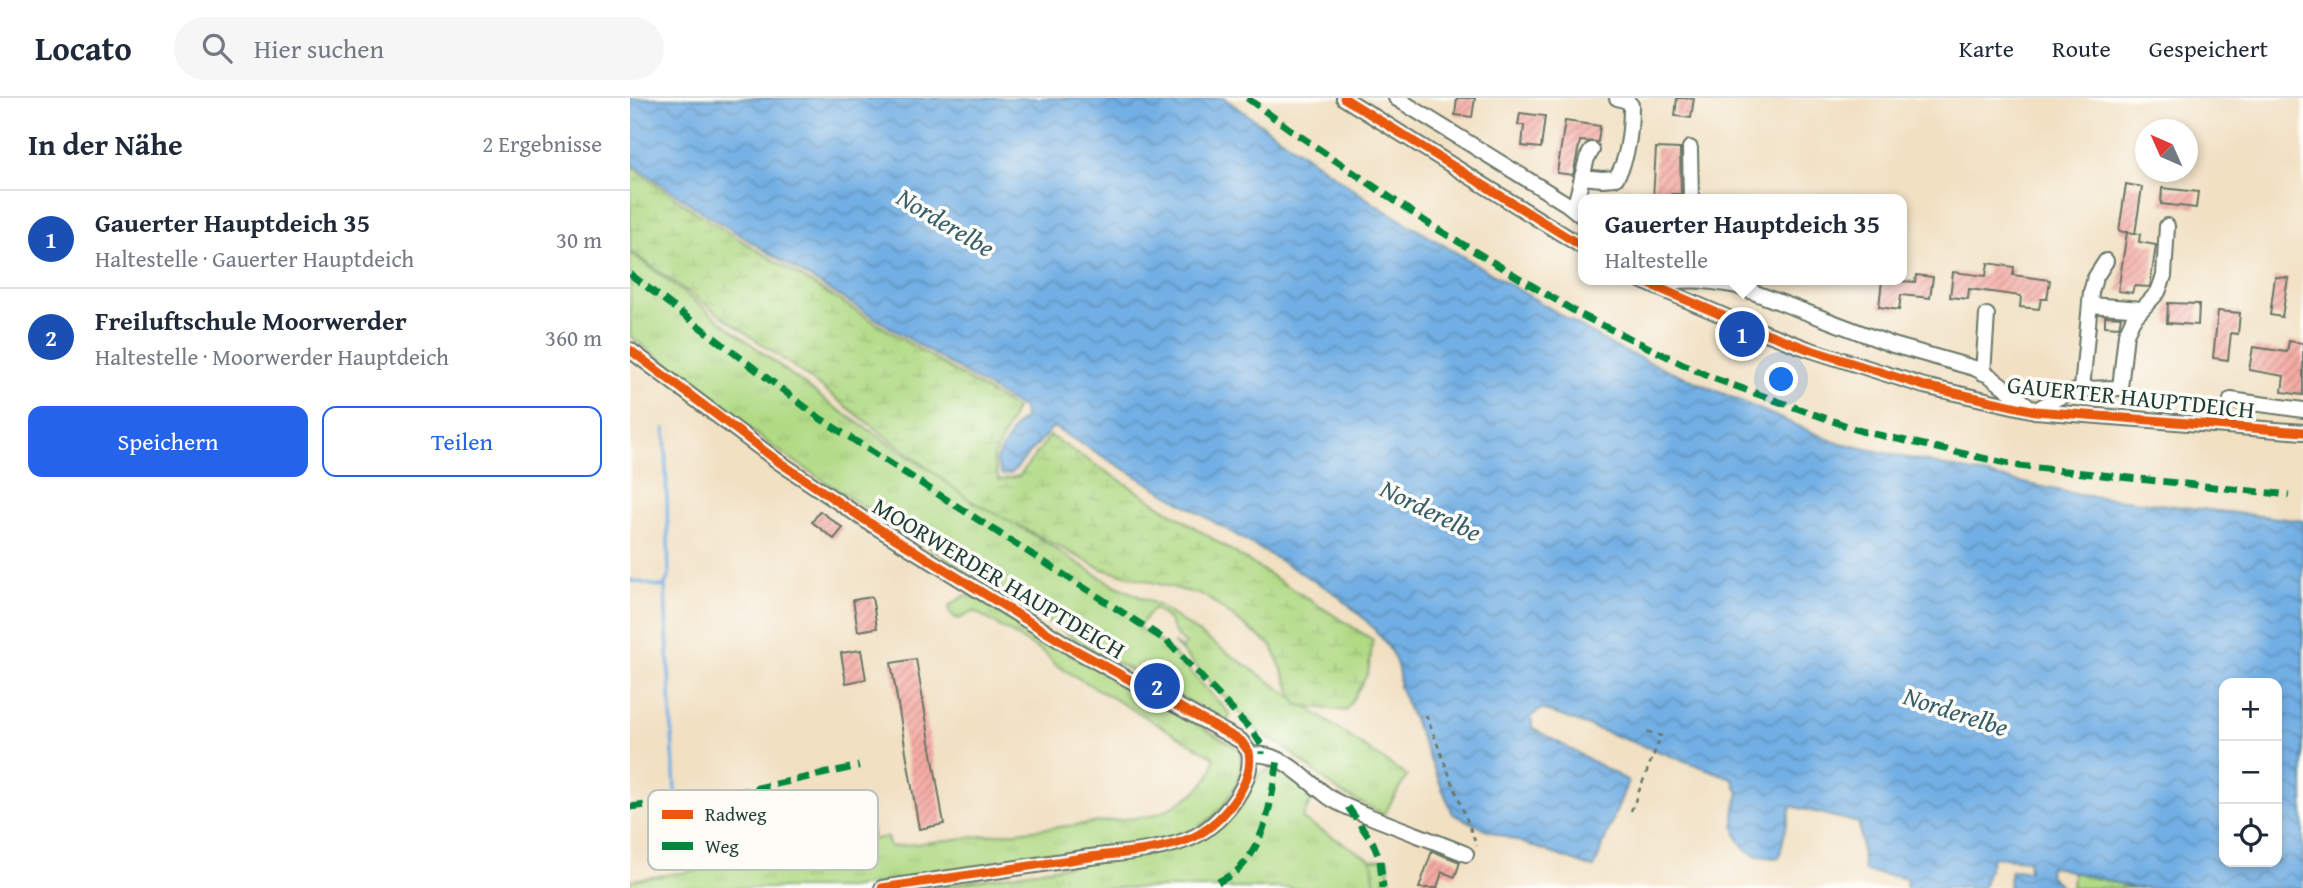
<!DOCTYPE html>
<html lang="de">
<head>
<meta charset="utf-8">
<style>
  body { margin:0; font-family:"Gentium Book Plus",serif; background:#f6f6f7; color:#1f2937 }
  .controls { position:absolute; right:21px; bottom:21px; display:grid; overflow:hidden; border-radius:14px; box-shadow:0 4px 10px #0003 }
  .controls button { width:63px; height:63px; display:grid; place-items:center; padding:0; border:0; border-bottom:2px solid #e0e1e3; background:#fff; color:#1f2937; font:35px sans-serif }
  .compass { position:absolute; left:1505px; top:21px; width:63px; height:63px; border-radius:50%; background:#fff; box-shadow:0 4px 10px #0003; rotate:315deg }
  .you { position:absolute; left:1152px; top:282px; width:24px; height:24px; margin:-18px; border:5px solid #fff; border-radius:50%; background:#1a73e8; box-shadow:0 0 0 10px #1a73e833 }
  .badge { display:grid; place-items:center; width:46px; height:46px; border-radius:50%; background:#2563eb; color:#fff; font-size:23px; font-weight:700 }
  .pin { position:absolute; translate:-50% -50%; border:4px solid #fff; box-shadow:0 2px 7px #0006 }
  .popup { position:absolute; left:948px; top:96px; width:329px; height:91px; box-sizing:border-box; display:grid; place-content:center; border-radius:14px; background:#fff; filter:drop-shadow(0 2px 5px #0005); font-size:23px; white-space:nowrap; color:#747a83 }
  .popup b { font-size:26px; color:#1f2937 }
  .popup::after { content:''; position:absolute; left:50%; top:100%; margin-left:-14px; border:14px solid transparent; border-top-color:#fff }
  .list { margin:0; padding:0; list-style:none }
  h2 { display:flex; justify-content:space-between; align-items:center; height:91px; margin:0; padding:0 28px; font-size:30px }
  h2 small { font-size:23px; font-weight:400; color:#747a83 }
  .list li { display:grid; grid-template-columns:46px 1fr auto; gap:21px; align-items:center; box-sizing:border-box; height:98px; padding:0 28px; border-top:2px solid #e0e1e3 }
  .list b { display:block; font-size:26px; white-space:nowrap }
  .list p { margin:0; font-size:23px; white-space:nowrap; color:#747a83 }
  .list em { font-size:23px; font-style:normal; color:#747a83 }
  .actions { display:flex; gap:14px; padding:21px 28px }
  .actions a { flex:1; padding:16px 0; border:2px solid #2563eb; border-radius:14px; text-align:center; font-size:24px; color:#2563eb }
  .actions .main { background:#2563eb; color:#fff }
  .icon { flex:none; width:38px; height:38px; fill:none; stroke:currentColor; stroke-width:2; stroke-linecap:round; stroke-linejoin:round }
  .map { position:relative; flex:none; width:1673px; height:790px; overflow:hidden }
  header { display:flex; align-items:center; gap:42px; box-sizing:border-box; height:98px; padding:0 35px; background:#fff; border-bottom:2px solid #e0e1e3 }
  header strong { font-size:33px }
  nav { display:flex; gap:38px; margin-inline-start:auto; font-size:24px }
  .search { width:490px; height:63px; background:#f6f6f7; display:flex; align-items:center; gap:18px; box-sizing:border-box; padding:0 24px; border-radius:38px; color:#747a83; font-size:26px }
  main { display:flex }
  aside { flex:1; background:#fff }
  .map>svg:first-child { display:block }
</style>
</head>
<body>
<header>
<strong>Locato</strong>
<div class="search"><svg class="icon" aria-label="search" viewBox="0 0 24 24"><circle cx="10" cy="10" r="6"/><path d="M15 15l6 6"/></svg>Hier suchen</div>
<nav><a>Karte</a><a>Route</a><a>Gespeichert</a></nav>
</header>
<main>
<aside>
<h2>In der Nähe<small>2 Ergebnisse</small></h2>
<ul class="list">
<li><span class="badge" style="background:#1a4fb4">1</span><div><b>Gauerter Hauptdeich 35</b><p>Haltestelle · Gauerter Hauptdeich</p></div><em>30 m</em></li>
<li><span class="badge" style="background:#1a4fb4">2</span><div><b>Freiluftschule Moorwerder</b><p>Haltestelle · Moorwerder Hauptdeich</p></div><em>360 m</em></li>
</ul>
<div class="actions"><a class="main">Speichern</a><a>Teilen</a></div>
</aside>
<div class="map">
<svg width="1673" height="790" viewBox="0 0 1673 790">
  <defs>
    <pattern id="grass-tufts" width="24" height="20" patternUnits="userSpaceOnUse" patternTransform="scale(1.75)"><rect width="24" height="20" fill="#b1da85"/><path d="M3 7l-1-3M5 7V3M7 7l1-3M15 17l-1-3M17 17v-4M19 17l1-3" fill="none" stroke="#98bc73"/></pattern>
    <pattern id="wetland-marsh" width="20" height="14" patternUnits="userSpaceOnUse" patternTransform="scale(1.75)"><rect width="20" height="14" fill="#b1da85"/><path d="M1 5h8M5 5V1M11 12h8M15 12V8" fill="none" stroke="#98bc73"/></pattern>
    <pattern id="park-dots" width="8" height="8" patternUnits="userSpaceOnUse" patternTransform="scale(1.75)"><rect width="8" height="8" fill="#b1da85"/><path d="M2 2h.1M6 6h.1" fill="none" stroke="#98bc73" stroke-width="1.8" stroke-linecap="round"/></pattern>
    <pattern id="water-waves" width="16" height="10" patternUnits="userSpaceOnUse" patternTransform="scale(1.75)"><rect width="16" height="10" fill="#72afe4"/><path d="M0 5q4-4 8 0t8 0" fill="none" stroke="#5d90ba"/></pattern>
    <pattern id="building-hatch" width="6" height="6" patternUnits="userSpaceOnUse" patternTransform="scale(1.75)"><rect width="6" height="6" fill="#f5aca5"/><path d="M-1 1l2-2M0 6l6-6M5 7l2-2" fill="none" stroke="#c68d87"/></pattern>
  </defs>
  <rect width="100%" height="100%" fill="#fdfcf7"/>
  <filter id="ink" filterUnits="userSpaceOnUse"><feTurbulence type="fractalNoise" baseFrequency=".0143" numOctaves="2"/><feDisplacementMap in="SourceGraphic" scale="14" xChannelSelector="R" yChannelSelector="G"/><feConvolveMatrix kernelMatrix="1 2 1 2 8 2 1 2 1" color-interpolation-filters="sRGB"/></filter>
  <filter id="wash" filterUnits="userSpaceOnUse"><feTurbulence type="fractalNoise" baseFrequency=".00686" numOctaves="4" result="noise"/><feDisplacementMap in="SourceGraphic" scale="28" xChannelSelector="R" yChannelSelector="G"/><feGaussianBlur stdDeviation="1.57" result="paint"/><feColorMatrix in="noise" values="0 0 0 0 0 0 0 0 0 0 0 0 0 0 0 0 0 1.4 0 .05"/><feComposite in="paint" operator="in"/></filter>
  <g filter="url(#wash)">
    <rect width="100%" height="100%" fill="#f1e0c2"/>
    <g fill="url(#grass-tufts)" stroke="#688c5c" stroke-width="2">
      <polygon points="0,154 200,306 273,355 480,485 528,507 777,678 754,716 711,695 654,649 626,632 543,544 552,551 556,546 547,539 539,522 524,510 508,529 537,549 600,616 597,624 468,555 212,395 142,348 58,283 61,278 57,275 54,279 0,238"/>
      <path d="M334,498H343L437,555L607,649C621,678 592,716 567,730C554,737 539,739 525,743L219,790H0V782L181,756V751L257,739L260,749L521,718C544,710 585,689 584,659L424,566L416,556L344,513L329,521C321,519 319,516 319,508Z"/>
      <polygon points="640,672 658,675 683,699 672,721 742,762 745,790 297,790 547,751 620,689 631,674"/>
    </g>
    <g fill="url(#wetland-marsh)" stroke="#688c5c" stroke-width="2">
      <polygon points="0,68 73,119 386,311 363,361 369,382 389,378 420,338 743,542 738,575 716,613 667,607 642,548 575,498 472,471 341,403 167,271 0,153"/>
      <polygon points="1443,774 1505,790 1442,790"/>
    </g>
    <polygon fill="url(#park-dots)" stroke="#688c5c" stroke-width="2" points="758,761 760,790 745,790 742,762"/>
    <path fill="url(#water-waves)" stroke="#48768c" stroke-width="2" fill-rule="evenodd" d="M0,0H594L746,107L985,249L1205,344L1450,397L1673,423V790H1505L1420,768L1419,777L1433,790H1378L1381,772L1399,773L1398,762L1363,759L1353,790H1276L1277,781L1234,773L1229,725L1161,708L1149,760C1141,759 1128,760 1121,755C1100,741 1102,716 1109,695L1102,680L912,611L902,618V630L998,683L964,770L859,733L823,716L769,588C774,551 729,515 703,494L423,329L382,375L372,377L366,362L384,330L394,320L393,311L74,115L0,65ZM1594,585H1647V764H1594Z"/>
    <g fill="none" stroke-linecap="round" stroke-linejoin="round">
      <g stroke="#72afe4" stroke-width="3.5">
        <polyline points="35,330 39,478 35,486 36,513 45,693"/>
        <polyline points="0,482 31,489 35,486"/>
      </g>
    </g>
    <g id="blocks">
      <g fill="url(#building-hatch)">
        <polygon points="827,0 845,0 842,19 825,17"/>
        <polygon points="1047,0 1064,0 1061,20 1045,18"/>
        <polygon points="890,15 915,18 911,50 892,48 894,27 888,27"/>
        <polygon points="935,23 970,28 968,44 950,43 943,77 927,75"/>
        <polygon points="1026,50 1050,51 1051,96 1041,96 1041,101 1023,101"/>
        <polygon points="1496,86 1512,89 1505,136 1489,133"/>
        <polygon points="1532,90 1568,94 1566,110 1531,106"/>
        <polygon points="1497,134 1510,136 1509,144 1526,147 1520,189 1504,188 1502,195 1488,193"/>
        <polygon points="1358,165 1384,169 1383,177 1420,182 1417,201 1411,201 1409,211 1390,209 1391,198 1339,191 1338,201 1320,199 1323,174 1356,178"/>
        <polygon points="1286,177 1303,179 1300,200 1271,197 1269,212 1249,209 1252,182 1285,184"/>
        <polygon points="1645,179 1658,180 1652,219 1640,217"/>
        <polygon points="1538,205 1569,206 1568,227 1537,225"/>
        <polygon points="1588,213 1610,215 1608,236 1601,235 1598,262 1583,260"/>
        <polygon points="1475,218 1491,219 1489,229 1475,228"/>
        <polygon points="1659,243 1673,245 1673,297 1652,294 1654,278 1619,272 1623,249 1657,254"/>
        <polygon points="190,413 213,430 204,441 182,424"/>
        <polygon points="242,499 247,530 228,533 223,502"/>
        <polygon points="231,552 236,581 216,585 211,555"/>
        <polygon points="286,561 314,726 289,731 261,565"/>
        <polygon points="241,714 245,738 191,747 187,723"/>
        <polygon points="802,753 830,764 825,779 812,774 807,790 789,790"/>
      </g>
    </g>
  </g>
  <g filter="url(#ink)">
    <use href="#blocks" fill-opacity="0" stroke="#687666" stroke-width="2"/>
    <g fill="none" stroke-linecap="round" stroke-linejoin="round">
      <defs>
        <g id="minor">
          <polyline points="714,0 953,149"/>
          <polyline points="766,0 937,106 953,119"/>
          <polyline points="1060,50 1061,101"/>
          <path d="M952,79L972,81L986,80C999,60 1001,31 1001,7L997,3L987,0"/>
          <polyline points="944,111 957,60 962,52"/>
          <polyline points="1010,182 1115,227 1178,251 1294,288 1405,313 1673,334"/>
          <path d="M1026,189C1049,178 1082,183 1107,188L1263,247L1344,270L1360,278L1405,313C1439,291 1450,290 1490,290L1496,236L1503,221L1528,194L1534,178L1537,128"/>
          <polyline points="1460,207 1512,211"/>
          <path d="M0,252L149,364L235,422L442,550L611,643L619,654C625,687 588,730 559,741C527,754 487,755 453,760C386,770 319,780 252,790"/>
          <polyline points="1353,275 1357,217"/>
          <polyline points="1452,291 1461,194 1465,180 1476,163"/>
          <polyline points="1601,302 1673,312"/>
          <path d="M620,657C650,652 673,680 695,696C707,706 724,712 739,718C771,731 804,743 836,756"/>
        </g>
      </defs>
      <use href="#minor" stroke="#687666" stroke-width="18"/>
      <g stroke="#687666" stroke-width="2.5" stroke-dasharray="5 5" stroke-linecap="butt">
        <polyline points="796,617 847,748"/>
        <polyline points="1001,713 1031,638 1016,633"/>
      </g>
      <use href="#minor" stroke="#fff" stroke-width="14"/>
      <g stroke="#00873e" stroke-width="7" stroke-dasharray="14 7" stroke-linecap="butt">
        <polyline points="617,0 661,32 799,126 951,217 1080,279 1231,333 1389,368 1659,397"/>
        <polyline points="0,176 191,321 537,543 624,635 632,648 632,656"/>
        <polyline points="0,709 96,697 229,668"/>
        <polyline points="718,709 743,745 750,762 753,790"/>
        <path d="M588,784C594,781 601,777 607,773C637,745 641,700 648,662"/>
      </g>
      <defs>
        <g id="cycleway">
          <polyline points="714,0 953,149"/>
          <polyline points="1010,182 1115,227 1178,251 1294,288 1405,313 1673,334"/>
          <path d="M0,252L149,364L235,422L442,550L611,643L619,654C625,687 588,730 559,741C527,754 487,755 453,760C386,770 319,780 252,790"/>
        </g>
      </defs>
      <use href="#cycleway" stroke="#fdfcf7" stroke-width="13"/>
      <use href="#cycleway" stroke="#e8590c" stroke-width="9"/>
    </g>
  </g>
  <g text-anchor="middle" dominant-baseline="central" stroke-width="7" stroke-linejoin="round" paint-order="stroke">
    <g font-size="24" fill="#1f3d34" stroke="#fdfcf7">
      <text transform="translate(1501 299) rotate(6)">GAUERTER HAUPTDEICH</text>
      <text transform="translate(369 480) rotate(31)">MOORWERDER HAUPTDEICH</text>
    </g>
    <g font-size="26" font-style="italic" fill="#385f69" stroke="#fdfcf7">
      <text transform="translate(316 124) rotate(31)">Norderelbe</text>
      <text transform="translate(801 412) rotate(26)">Norderelbe</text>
      <text transform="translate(1326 613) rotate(18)">Norderelbe</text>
    </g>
  </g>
  <rect x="18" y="692" width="230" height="80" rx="10" fill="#fdfcf7" stroke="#bac3bc" stroke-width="2"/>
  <rect x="32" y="712" width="31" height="9" fill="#e8590c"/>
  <rect x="32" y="744" width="31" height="8" fill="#00873e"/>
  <g font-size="19" fill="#1f3d34">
    <text x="75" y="723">Radweg</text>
    <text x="75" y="755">Weg</text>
  </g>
</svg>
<div class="controls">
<button>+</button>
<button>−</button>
<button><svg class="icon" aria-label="locate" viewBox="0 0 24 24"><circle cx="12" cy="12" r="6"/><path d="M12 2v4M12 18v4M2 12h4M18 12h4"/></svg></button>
</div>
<svg class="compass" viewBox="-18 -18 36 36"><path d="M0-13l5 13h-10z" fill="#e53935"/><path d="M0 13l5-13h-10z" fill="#747a83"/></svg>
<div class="you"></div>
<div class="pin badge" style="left:1112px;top:236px;background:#1a4fb4">1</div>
<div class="popup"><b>Gauerter Hauptdeich 35</b>Haltestelle</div>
<div class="pin badge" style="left:527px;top:588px;background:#1a4fb4">2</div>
</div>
</main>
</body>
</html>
